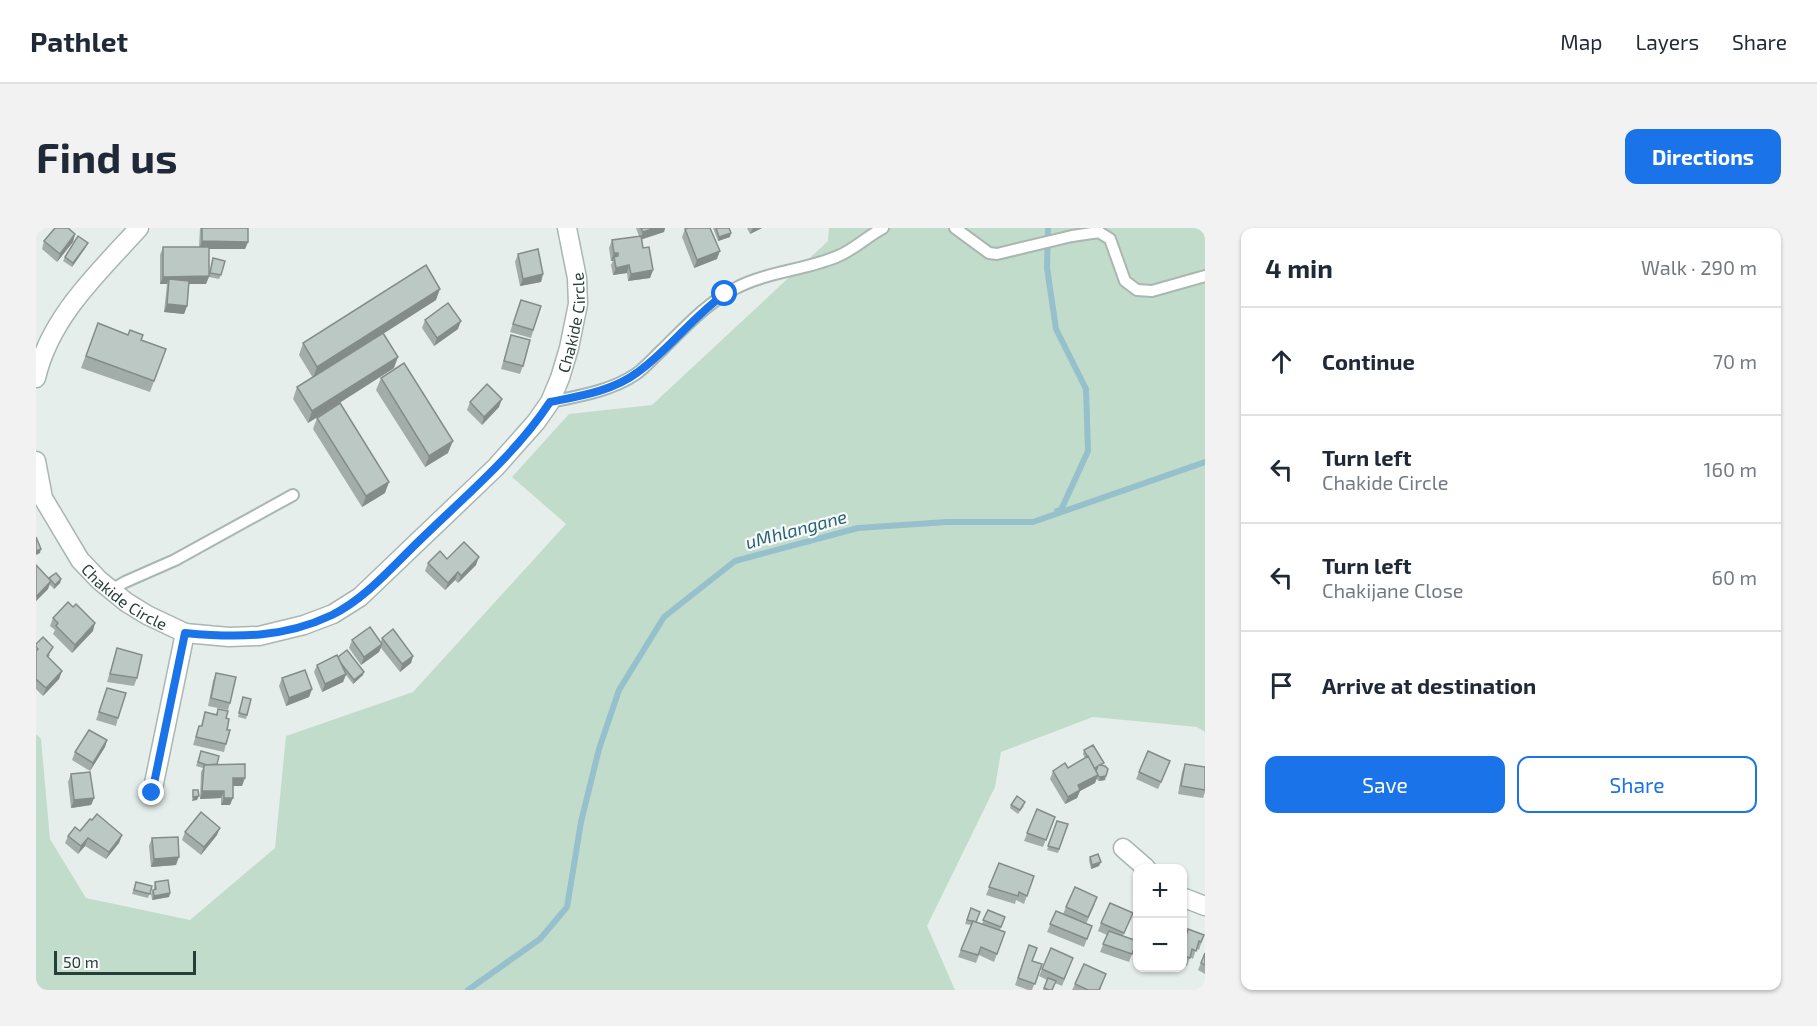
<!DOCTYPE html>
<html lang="en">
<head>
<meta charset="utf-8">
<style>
  body { margin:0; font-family:"Exo 2",sans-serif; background:#f2f2f3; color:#1f2937 }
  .controls { position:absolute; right:18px; bottom:18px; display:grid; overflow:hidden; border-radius:12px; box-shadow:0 2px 4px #0004 }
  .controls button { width:54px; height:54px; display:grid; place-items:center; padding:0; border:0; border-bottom:2px solid #e0e1e3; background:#fff; color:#1f2937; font:30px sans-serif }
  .scale { position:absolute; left:18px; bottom:15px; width:142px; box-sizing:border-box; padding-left:6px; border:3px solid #273e39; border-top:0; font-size:16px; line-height:21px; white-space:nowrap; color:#273e39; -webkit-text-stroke:4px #f7faf9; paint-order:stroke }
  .stop { position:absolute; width:18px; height:18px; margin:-14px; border:4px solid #1a73e8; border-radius:50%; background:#fff }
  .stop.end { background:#1a73e8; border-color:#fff; box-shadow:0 2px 6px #0008 }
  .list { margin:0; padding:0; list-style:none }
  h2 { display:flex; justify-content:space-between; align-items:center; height:78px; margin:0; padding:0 24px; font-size:26px }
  h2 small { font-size:20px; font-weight:400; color:#747a83 }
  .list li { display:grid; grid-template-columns:39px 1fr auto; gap:18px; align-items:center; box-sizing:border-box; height:108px; padding:0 24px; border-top:2px solid #e0e1e3 }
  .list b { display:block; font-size:22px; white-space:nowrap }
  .list p { margin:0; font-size:20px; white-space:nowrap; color:#747a83 }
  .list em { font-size:20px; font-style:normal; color:#747a83 }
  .actions { display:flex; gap:12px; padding:18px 24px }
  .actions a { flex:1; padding:14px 0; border:2px solid #1a73e8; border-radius:12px; text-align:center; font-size:21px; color:#1a73e8 }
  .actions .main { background:#1a73e8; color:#fff }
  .icon { flex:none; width:33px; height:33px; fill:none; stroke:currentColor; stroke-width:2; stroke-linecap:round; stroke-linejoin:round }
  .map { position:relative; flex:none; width:1169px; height:762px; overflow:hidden; border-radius:12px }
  header { display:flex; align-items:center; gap:36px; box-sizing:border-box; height:84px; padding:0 30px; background:#fff; border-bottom:2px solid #e0e1e3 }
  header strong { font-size:28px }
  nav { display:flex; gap:33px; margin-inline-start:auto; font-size:21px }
  .intro { display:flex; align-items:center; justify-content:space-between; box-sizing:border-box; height:144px; padding:0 36px }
  h1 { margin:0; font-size:42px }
  .button { padding:15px 27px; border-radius:12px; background:#1a73e8; color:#fff; font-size:21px; font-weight:700 }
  main { display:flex; gap:36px; padding:0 36px }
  aside { flex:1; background:#fff; border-radius:12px; box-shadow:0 2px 4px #0004 }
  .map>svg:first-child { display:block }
</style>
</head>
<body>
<header>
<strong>Pathlet</strong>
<nav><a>Map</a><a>Layers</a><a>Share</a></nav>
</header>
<div class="intro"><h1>Find us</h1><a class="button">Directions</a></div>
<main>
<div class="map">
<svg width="1169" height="762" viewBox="0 0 1169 762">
  <rect width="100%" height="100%" fill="#e6eeeb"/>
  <polygon fill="#c2dccb" points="793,0 1169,0 1169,504 1161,499 1057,489 965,524 959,559 891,698 919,762 0,762 0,506 5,511 14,611 50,670 154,692 239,620 250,508 377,464 530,296 476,249 533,186 616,177 792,13"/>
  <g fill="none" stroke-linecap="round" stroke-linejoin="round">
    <g stroke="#95c0cc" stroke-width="6">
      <polyline points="1012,0 1011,40 1020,101 1050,161 1052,223 1025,282 1021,283"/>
      <polyline points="432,762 504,711 531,679 545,594 563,521 583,462 628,389 699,333 822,300 911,294 997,294 1169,234"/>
    </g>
    <defs>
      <g id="lane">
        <polyline points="919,0 953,25 961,26 1036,8 1063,4 1074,11 1089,53 1101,62 1116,63 1169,48"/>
        <path d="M514,174C543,168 575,163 600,146C610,139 618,129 627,121C649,99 672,74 700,60C731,44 768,42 800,29C818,22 830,9 847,0"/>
        <polyline points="75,362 89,354 139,332 257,267"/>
      </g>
      <g id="street">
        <path d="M0,150C14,89 62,45 103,0"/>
        <path id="s1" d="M0,233L7,270L44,332L63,352L90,374L111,387L149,405L193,409L223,408L268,397L297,386L324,369L460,239L500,194L514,174L524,150L533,120L542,76L541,50L531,0"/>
        <polyline points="116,565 149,405"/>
        <polyline points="1087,620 1110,640"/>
        <polyline points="1146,669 1169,678"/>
      </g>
    </defs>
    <use href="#lane" stroke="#a9b6b2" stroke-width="14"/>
    <use href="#street" stroke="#a9b6b2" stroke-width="21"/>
    <use href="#lane" stroke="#fff" stroke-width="10"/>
    <use href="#street" stroke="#fff" stroke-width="18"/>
  </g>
  <g fill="#a2aca9">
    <polygon points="164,0 212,0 212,14 209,21 173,21 173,47 176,34 185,47 183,51 173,49 170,56 153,56 151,78 148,86 128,84 131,56 124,56 124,27 127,19 163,19"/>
    <polygon points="600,0 629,0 628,4 606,11 607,20 617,42 614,50 592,53 591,45 577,47 575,37 577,33 575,33 573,20 576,12 603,8"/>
    <polygon points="677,0 693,0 694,9 682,13"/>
    <polygon points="711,0 726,0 714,6"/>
    <polygon points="649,1 681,31 658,40 646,9"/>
    <polygon points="39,6 37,14 21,34 6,21 8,13"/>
    <polygon points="52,15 50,19 36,39 27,33 29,29"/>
    <polygon points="482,26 507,46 505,54 484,58 479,34"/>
    <polygon points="400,72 347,106 358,140 272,195 257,171 261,159 277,150 263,127 267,115"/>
    <polygon points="485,72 505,78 495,110 474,104"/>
    <polygon points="389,92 422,101 398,118 386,100"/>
    <polygon points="62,95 130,121 114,164 45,140"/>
    <polygon points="475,107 487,138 484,146 465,141"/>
    <polygon points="345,150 412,225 389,239 340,162"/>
    <polygon points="434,174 463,179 446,197 431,182"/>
    <polygon points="281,190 349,265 326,279 277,201"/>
    <polygon points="411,331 440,337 422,355 419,352 409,362 389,343 392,335"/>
    <polygon points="0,337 13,351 25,351 24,355 18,361 13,356 12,361 0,373"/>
    <polygon points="17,390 57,403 36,425 17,406 19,402 14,398"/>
    <polygon points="346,410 377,428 375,435 364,444 345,420 343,424 325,437 313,420 316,412 345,414"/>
    <polygon points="0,416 14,427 12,430 26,443 23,451 7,468 0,461"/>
    <polygon points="81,420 101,450 98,458 71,454"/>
    <polygon points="302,429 327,447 317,456 310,447 307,454 286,464 278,444 281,437"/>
    <polygon points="180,445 194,475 192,482 172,478 177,453"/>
    <polygon points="246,450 276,461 273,469 250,478 243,458"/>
    <polygon points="71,460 82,490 80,498 60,492"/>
    <polygon points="207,469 211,487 210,491 202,489"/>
    <polygon points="182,481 190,490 190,516 188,524 157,517 163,498 165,498 169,484 180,486"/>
    <polygon points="71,512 69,519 54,543 36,532 39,524"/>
    <polygon points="1048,522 1067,537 1069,552 1063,553 1060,551 1059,555 1044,563 1041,570 1029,576 1014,551 1017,543 1032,540 1049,530 1047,526"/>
    <polygon points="165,523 206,558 197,558 194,577 185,577 185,570 164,571 165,544 167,540 160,538"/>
    <polygon points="1149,536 1169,539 1169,564 1167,570 1142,566 1146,544"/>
    <polygon points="1131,541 1122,561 1100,551 1103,544"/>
    <polygon points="35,546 58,570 55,577 35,580 32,554"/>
    <polygon points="975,577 988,578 982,586 974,580"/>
    <polygon points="1001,581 1019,589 1007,619 988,613"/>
    <polygon points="1021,593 1032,596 1022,625 1011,622"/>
    <polygon points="44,603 86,607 83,615 70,631 49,618 42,626 29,615 32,608"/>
    <polygon points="149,604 181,607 165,627 146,612"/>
    <polygon points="116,610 140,637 115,639 113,618"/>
    <polygon points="1054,629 1063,638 1055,641 1053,632"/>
    <polygon points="963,635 998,648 988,676 980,672 979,676 950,667"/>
    <polygon points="100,654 116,658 112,670 96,666"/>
    <polygon points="119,654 134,665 133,669 116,672 115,666 117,662 118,662 118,658"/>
    <polygon points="1059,676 1050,696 1056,698 1048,719 1011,704 1020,683 1027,686 1030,679"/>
    <polygon points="935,680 940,694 946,696 952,682 969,689 964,702 969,704 958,734 943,727 940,735 922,729 935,697 929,696"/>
    <polygon points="1097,685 1087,708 1101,713 1093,734 1064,724 1071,707 1062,703 1065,695"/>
    <polygon points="1146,703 1151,705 1168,707 1163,722 1160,721 1157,731 1154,729 1151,738 1146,736"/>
    <polygon points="993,717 996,733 1006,736 996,762 992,762 979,757"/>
    <polygon points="1169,725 1169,746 1162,742"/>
    <polygon points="1034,738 1026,758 1019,755 1016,762 1007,762 1011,752 1003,748 1006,741"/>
    <polygon points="1070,746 1064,762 1036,762 1039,756"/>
  </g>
  <g fill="#848c89">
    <polygon points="619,0 629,0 628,4 604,12 607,4"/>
    <polygon points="717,0 726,0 714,6"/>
    <polygon points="695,5 694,9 682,13 683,9"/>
    <polygon points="39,6 37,14 21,34 24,26"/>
    <polygon points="166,13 212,14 209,21 163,21"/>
    <polygon points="52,15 50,19 36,39 37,35"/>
    <polygon points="684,23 681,31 658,40 661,32"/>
    <polygon points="578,25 582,25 579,33 578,29 577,33 575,33"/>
    <polygon points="593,37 591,45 577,47 580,40"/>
    <polygon points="617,42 614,50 592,53 595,46"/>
    <polygon points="507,46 505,54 484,58 487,51"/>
    <polygon points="173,48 170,56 133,56 133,51 131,56 124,56 127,49"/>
    <polygon points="404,61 400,72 277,150 281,139"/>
    <polygon points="131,76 151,78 148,86 128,84"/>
    <polygon points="425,93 422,101 398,118 401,110"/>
    <polygon points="362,129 358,140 272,195 276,183"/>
    <polygon points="466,171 463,179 446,197 448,189"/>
    <polygon points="417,213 412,225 389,239 393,228"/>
    <polygon points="353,254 349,265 326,279 330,268"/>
    <polygon points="5,321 4,325 0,327 0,323"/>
    <polygon points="443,329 440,337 422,355 425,348"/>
    <polygon points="422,344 419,352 409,362 412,355"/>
    <polygon points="25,351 24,355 18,361 19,357"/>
    <polygon points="15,353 12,361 0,373 1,368"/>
    <polygon points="59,395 57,403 36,425 39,417"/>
    <polygon points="346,416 343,424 325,437 328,429"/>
    <polygon points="377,428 375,435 364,444 366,436"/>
    <polygon points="26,443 23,451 7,468 10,460"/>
    <polygon points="328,444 327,447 317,456 318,452"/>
    <polygon points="310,446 307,454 286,464 289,456"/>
    <polygon points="276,461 273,469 250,478 253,470"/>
    <polygon points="71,512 69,519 54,543 57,535"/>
    <polygon points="1062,547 1059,555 1044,563 1041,570 1029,576 1032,569 1042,557"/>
    <polygon points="1070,548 1069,552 1063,553 1064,549"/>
    <polygon points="197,550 209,550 206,558 194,558"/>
    <polygon points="166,563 188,563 185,570 164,571"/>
    <polygon points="163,568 161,572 156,573 157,569"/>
    <polygon points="58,570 55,577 35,580 38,572"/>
    <polygon points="188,570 197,570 194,577 185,577"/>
    <polygon points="184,600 181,607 165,627 168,619"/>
    <polygon points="86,607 83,615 70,631 73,624"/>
    <polygon points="52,610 49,618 42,626 45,618"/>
    <polygon points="143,629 140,637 115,639 118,631"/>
    <polygon points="1065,634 1063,638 1055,641 1056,637"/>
    <polygon points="134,665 133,669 116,672 118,668"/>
  </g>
  <g fill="#bcc8c4" stroke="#848c89" stroke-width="1.5">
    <polygon points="19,0 32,0 39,6 24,26 8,13"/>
    <polygon points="166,0 212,0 212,14 166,13"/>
    <polygon points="605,0 619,0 607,4"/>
    <polygon points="652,0 674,0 684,23 661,32 649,1"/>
    <polygon points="680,0 693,0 695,5 683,9"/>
    <polygon points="42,8 52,15 37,35 29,29"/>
    <polygon points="605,8 607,20 613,19 617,42 595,46 593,37 580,40 578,29 582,28 582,25 578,25 576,12"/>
    <polygon points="127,19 173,19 173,48 127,49"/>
    <polygon points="502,21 507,46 487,51 482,26"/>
    <polygon points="177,30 189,33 185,47 174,45"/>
    <polygon points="390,37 404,61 281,139 267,115"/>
    <polygon points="133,51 153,53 151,78 131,76"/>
    <polygon points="485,72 505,78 497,102 477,96"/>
    <polygon points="412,75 425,93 401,110 389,92"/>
    <polygon points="62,95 92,107 94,102 107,107 105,112 130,121 118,153 50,128"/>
    <polygon points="347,105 362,129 276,183 261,159"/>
    <polygon points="475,107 494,112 487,138 468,133"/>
    <polygon points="368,135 417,213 393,228 345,150"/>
    <polygon points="451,156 466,171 448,189 434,174"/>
    <polygon points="304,175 353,254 330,268 281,190"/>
    <polygon points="0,309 5,321 0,323"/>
    <polygon points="428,314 443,329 425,348 422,344 412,355 392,335 404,323 411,331"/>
    <polygon points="0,337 15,353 1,368 0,367"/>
    <polygon points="20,345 25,351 19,357 13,350"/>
    <polygon points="32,374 37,379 40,376 59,395 39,417 20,398 22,395 17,390"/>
    <polygon points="334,399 346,416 328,429 316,412"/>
    <polygon points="357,401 377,428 366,436 346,410"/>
    <polygon points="7,409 17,419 11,428 26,443 10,460 1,452 0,453 0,423 2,421 0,419 0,416"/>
    <polygon points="81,420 106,427 101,450 74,446"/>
    <polygon points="311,422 328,444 318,452 304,434 302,429"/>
    <polygon points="301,427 310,446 289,456 281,437"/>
    <polygon points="269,442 276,461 253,470 246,450"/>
    <polygon points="180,445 200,449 194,475 175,470"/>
    <polygon points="71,460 90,465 82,490 63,484"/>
    <polygon points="207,469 215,471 211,487 203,485"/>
    <polygon points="182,481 192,483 190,490 193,491 191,502 194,502 190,516 160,509 163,498 166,498 169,484 181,487"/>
    <polygon points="53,502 71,512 57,535 39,524"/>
    <polygon points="1057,517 1068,535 1064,537 1069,538 1072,541 1070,548 1064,549 1061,547 1060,543 1062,538 1058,541 1048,522"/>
    <polygon points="165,523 183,528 181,536 171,537 162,534"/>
    <polygon points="1112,523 1134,533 1125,554 1103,544"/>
    <polygon points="1052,528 1062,547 1042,557 1044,562 1032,569 1017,543 1029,535 1032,540"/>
    <polygon points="209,536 209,550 197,550 197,570 188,570 188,563 166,563 168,537"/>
    <polygon points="1149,536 1169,539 1169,562 1145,558"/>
    <polygon points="54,544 58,570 38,572 35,546"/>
    <polygon points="157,562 162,562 163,568 157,569"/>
    <polygon points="981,568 989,574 984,582 975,577"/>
    <polygon points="1001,581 1019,589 1010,612 991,605"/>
    <polygon points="165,584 184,600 168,619 149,604"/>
    <polygon points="61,586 86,607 73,624 52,610 45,618 32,608 39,599 44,603 54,591 56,592"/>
    <polygon points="1021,593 1032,596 1023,621 1012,618"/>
    <polygon points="142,609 143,629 118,631 116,610"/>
    <polygon points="1062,626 1065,634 1056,637 1054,629"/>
    <polygon points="963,635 998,648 991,668 983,664 982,668 953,659"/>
    <polygon points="132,652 134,665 118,668 117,662 120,661 119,654"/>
    <polygon points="100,654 116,658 114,666 98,662"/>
    <polygon points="1039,659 1061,669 1052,689 1030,679"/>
    <polygon points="1074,675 1097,685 1088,705 1065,695"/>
    <polygon points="935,680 944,684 940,694 931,692"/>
    <polygon points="952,682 969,689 965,699 947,692"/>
    <polygon points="1020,683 1056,698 1051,711 1014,696"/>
    <polygon points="937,693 969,704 961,726 945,719 942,727 925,722"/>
    <polygon points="1152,701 1168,707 1165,714 1163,713 1160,723 1156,721 1154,730 1146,727 1146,703 1151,705"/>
    <polygon points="1073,703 1101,713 1096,726 1067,716"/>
    <polygon points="993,717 1001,720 996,733 1006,736 999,756 982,750"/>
    <polygon points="1015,720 1037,730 1028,751 1006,741"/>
    <polygon points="1169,725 1169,737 1165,735"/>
    <polygon points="1048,736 1070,746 1063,762 1052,762 1039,756"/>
    <polygon points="1012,750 1020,753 1016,762 1013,762 1008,760"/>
  </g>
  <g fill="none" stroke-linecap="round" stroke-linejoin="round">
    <path stroke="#1a73e8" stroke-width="8" d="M116,565L149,405C201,410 248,410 296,387C330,370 356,339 383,313C428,269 479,227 514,174C544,168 577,163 602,144C634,121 657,88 689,66"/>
  </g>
  <g text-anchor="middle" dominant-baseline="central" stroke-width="4.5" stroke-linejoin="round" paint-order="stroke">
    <g font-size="16" fill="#273e39" stroke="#f7faf9">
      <text stroke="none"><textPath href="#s1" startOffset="778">Chakide Circle</textPath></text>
      <text stroke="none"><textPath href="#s1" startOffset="168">Chakide Circle</textPath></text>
    </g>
    <g font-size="18" font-style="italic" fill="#276274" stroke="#f7faf9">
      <text transform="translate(760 301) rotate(-15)">uMhlangane</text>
    </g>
  </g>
</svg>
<div class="controls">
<button>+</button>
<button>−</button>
</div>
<div class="scale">50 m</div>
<div class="stop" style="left:689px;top:66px"></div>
<div class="stop end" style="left:116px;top:565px"></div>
</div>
<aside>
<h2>4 min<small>Walk · 290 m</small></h2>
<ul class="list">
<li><svg class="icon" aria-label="ahead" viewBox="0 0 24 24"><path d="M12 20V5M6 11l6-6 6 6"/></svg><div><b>Continue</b></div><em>70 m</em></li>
<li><svg class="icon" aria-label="left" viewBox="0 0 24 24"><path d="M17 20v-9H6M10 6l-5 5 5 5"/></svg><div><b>Turn left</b><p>Chakide Circle</p></div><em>160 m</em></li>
<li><svg class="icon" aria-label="left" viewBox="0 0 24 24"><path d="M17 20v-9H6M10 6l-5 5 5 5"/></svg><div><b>Turn left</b><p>Chakijane Close</p></div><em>60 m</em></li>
<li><svg class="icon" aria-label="arrive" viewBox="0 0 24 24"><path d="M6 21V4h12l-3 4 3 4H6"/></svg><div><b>Arrive at destination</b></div></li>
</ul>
<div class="actions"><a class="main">Save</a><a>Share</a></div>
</aside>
</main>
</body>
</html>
